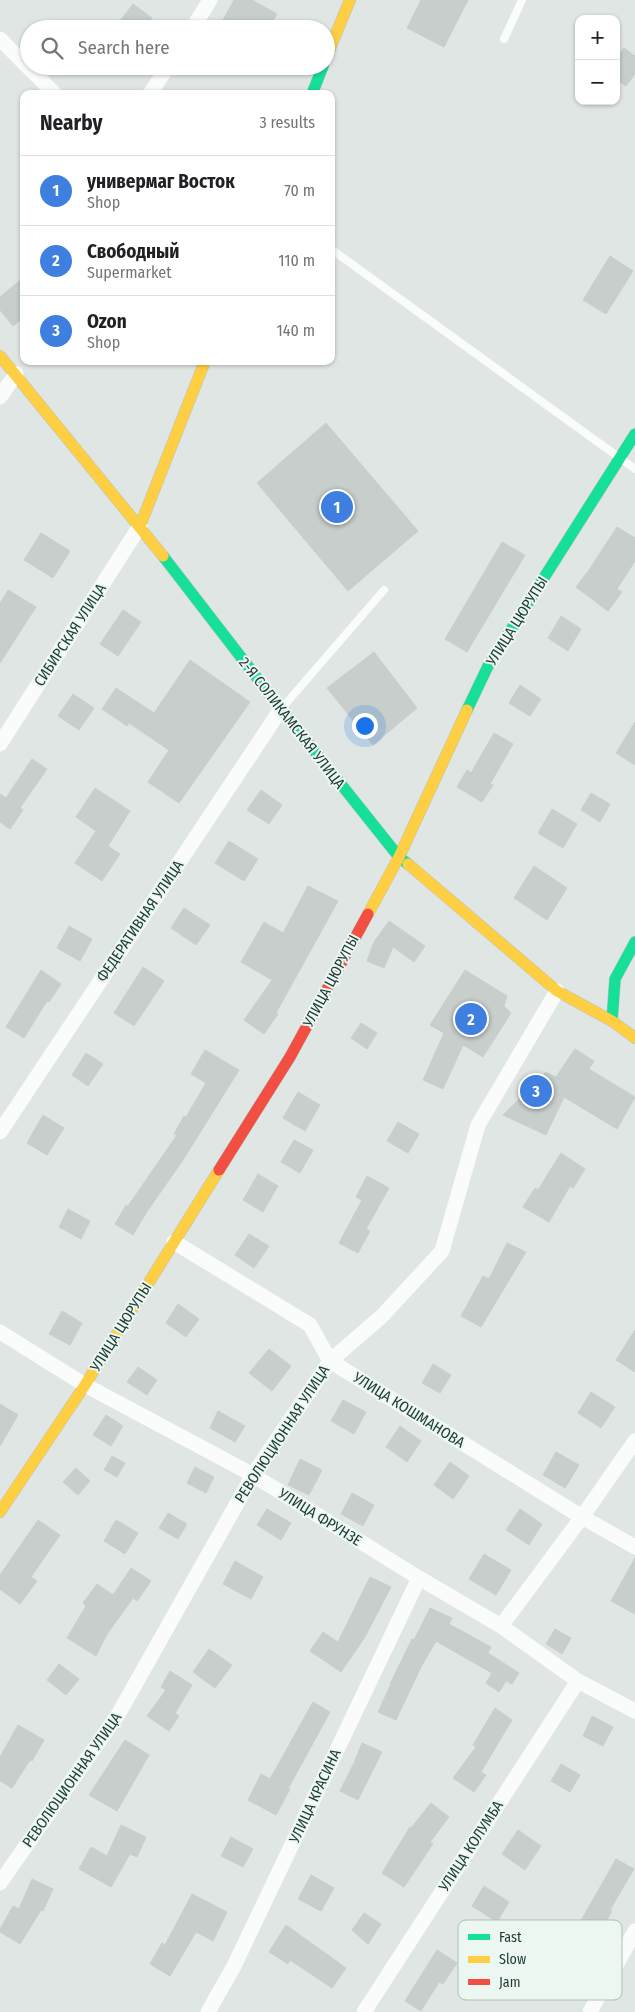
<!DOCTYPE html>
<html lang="en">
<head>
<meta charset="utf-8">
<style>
  body { margin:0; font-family:"Fira Sans Condensed",sans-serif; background:#f2f2f2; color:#202124 }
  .controls { position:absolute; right:15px; top:15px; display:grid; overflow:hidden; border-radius:10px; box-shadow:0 1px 4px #0004 }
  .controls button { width:45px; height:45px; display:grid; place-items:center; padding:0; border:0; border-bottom:1px solid #e0e0e0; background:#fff; color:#202124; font:25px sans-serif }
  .you { position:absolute; left:364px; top:725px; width:18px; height:18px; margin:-12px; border:4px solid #fff; border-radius:50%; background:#1a73e8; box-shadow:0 0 0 8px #1a73e833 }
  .badge { display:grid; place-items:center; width:32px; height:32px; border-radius:50%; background:#617672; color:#fff; font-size:16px; font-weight:700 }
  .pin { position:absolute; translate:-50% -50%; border:2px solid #fff; box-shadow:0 1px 5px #0006 }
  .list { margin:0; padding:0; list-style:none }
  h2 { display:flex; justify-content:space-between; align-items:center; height:65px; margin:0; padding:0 20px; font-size:21px }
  h2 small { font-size:16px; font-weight:400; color:#757577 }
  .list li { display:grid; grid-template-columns:32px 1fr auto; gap:15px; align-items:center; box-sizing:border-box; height:70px; padding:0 20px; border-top:1px solid #e0e0e0 }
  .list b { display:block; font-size:19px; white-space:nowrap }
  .list p { margin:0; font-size:16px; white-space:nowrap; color:#757577 }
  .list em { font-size:16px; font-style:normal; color:#757577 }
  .icon { flex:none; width:28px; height:28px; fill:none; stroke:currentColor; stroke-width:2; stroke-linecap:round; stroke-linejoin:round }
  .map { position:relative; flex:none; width:635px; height:2012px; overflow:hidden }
  .search { position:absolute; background:#fff; box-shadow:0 1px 4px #0004; left:20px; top:20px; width:315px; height:55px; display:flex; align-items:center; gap:12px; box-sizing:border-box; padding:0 18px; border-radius:28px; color:#757577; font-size:19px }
  .panel { position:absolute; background:#fff; box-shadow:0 1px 4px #0004; left:20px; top:90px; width:315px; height:275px; border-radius:10px }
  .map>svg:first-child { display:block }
</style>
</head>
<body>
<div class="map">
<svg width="635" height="2012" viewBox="0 0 635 2012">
  <rect width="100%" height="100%" fill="#e0e6e4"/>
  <g fill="#c7cecb" stroke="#c8cfcd">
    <polygon points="234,0 252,0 277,14 268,29 218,29"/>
    <polygon points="421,0 468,0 444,47 407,28"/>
    <polygon points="133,4 152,18 144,29 114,29"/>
    <polygon points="624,48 635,56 635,74 626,86 616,79 616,58"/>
    <polygon points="610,256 633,271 606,314 583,300"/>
    <polygon points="24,277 24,317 13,326 0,310 0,297"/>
    <polygon points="326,423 418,531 348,591 257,483"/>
    <polygon points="617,527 635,538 635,561 617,589 622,592 608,611 576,587 589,570"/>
    <polygon points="41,533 70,551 53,578 24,560"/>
    <polygon points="502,542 525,555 467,652 445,639"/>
    <polygon points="8,590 36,607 0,663 0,603"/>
    <polygon points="123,610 141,622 118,656 100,644"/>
    <polygon points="561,616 581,629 568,651 548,638"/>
    <polygon points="374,652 417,708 373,745 327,688"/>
    <polygon points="190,660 250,702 179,803 148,782 169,750 129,723 127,726 102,709 116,688 154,713"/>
    <polygon points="520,685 541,699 530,716 509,703"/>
    <polygon points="73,694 94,708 79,730 58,716"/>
    <polygon points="635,722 635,765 616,753"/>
    <polygon points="494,733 513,744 490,784 493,785 482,802 457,787 467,770 471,773"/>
    <polygon points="32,759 47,769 20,808 23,810 10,829 0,822 0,794 6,798"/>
    <polygon points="95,788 130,811 108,846 120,854 102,881 75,863 96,831 76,817"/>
    <polygon points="261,790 282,805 269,824 247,810"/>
    <polygon points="591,793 610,804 600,822 581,810"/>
    <polygon points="552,809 577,824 563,848 538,833"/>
    <polygon points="229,841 258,859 244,881 215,863"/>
    <polygon points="534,866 567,888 547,920 514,898"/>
    <polygon points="308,886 338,901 276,1013 278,1014 264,1034 244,1020 272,980 241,962 264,922 283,933"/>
    <polygon points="184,908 210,925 196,945 171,928"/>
    <polygon points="389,921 425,946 414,962 393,947 384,968 367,961 374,942"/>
    <polygon points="69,926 92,939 80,961 57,948"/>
    <polygon points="143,967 164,981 134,1026 114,1013"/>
    <polygon points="41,970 61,984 49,1002 47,1001 24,1038 6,1027"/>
    <polygon points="465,970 507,996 504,1006 511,1013 483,1057 463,1045 443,1089 423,1080 444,1033 430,1025"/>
    <polygon points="361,1023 377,1033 367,1049 351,1038"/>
    <polygon points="575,1049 594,1061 589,1069 635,1097 617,1129 564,1097 546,1135 503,1115 546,1072 556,1077"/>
    <polygon points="205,1050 239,1070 183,1160 148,1210 133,1235 115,1224 126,1205 128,1206 177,1135 174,1134 184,1116 186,1117 206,1083 191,1074"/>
    <polygon points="86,1053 103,1064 88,1086 72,1075"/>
    <polygon points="298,1092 320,1105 305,1131 283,1118"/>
    <polygon points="43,1115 64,1128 47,1155 27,1143"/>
    <polygon points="398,1122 419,1134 408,1153 387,1141"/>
    <polygon points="294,1140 313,1150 300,1173 281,1162"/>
    <polygon points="561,1153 585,1169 573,1188 570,1186 549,1222 523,1207 535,1188 538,1190"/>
    <polygon points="258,1174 278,1186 263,1212 243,1200"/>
    <polygon points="367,1176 389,1188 366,1229 370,1231 358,1253 339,1243 362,1200 356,1197"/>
    <polygon points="68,1209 90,1221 81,1239 59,1227"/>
    <polygon points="249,1234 269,1246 254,1268 235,1255"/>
    <polygon points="507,1243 526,1252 481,1327 461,1316 483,1276 489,1279"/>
    <polygon points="178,1304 199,1319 186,1337 166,1323"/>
    <polygon points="62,1311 82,1323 70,1345 49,1334"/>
    <polygon points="635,1330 635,1372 616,1360"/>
    <polygon points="269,1349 291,1366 272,1391 249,1373"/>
    <polygon points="433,1364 451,1375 440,1393 422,1383"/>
    <polygon points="138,1367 157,1380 147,1395 127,1382"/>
    <polygon points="591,1392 615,1407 601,1428 578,1413"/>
    <polygon points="343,1400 366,1412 354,1434 331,1421"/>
    <polygon points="0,1404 18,1415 0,1446"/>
    <polygon points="218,1411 245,1426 235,1442 210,1428"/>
    <polygon points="106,1415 123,1426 111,1446 93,1435"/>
    <polygon points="400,1426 421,1441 407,1462 386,1447"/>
    <polygon points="556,1452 579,1465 565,1488 543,1475"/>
    <polygon points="112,1456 125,1463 117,1477 104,1470"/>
    <polygon points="300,1459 322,1470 309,1495 288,1485"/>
    <polygon points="450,1462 469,1476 453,1499 434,1485"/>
    <polygon points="195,1467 214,1477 206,1493 187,1483"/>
    <polygon points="76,1468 90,1481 78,1495 63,1482"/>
    <polygon points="352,1493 374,1505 363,1526 341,1514"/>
    <polygon points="267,1509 291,1523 281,1540 257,1525"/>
    <polygon points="520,1509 542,1524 529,1545 506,1530"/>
    <polygon points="168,1513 187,1524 178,1539 159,1528"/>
    <polygon points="38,1520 60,1535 31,1577 37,1581 20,1604 0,1589 0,1575"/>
    <polygon points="116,1520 138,1533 125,1554 104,1541"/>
    <polygon points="484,1554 511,1570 496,1595 469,1579"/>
    <polygon points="635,1558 635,1614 611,1601"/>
    <polygon points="235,1561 263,1577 251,1599 223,1584"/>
    <polygon points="131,1568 151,1581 137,1601 133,1598 107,1634 96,1656 67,1638 86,1606 83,1603 97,1584 113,1595"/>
    <polygon points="370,1577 391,1587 365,1637 341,1672 310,1651 323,1632 338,1642"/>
    <polygon points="430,1608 452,1618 449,1624 491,1647 488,1653 519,1673 512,1684 506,1681 499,1692 486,1683 492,1673 436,1641 421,1667 396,1720 378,1712 391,1684 390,1684 412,1639 414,1640"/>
    <polygon points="555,1629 571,1638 562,1654 546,1644"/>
    <polygon points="209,1649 232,1665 215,1688 193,1672"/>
    <polygon points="59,1664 79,1679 66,1695 47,1680"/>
    <polygon points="170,1671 192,1685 175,1713 179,1716 169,1731 147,1716 166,1690 161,1687"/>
    <polygon points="313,1702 330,1712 288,1789 290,1789 276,1815 248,1800 261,1774 270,1779"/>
    <polygon points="495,1708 512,1720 481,1772 486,1775 474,1792 453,1778 476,1747 473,1745"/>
    <polygon points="592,1716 613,1727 603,1746 583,1736"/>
    <polygon points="18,1725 44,1740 32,1761 30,1760 12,1788 0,1781 0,1757"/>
    <polygon points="125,1740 149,1755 117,1811 89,1795"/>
    <polygon points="362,1743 382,1752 358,1800 340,1791 354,1763"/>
    <polygon points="561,1764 580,1775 570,1792 551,1781"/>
    <polygon points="431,1803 449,1817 430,1842 433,1844 404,1887 382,1873 410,1827 411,1828"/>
    <polygon points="121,1825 146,1837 137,1857 130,1854 111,1887 79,1869 91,1847 107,1856"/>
    <polygon points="518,1830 541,1846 525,1870 502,1854"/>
    <polygon points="231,1837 253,1849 243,1867 221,1856"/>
    <polygon points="616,1859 634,1869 610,1910 612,1911 593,1944 595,1945 583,1967 581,1966 558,1999 542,1987 563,1956 553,1950 566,1928 574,1933"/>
    <polygon points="311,1875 334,1888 321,1911 298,1899"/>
    <polygon points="32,1879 53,1889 43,1911 41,1910 20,1944 0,1932 0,1929 13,1906 19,1909"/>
    <polygon points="484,1886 509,1902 497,1922 472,1906"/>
    <polygon points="192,1894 227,1912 213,1941 196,1932 170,1976 150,1964 162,1943 165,1945"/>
    <polygon points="364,1913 381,1924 368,1944 352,1930"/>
    <polygon points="286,1925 346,1968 332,1988 290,1960 288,1964 269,1952"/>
    <polygon points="437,1950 457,1963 443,1984 439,1982 421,2011 405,2001"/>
  </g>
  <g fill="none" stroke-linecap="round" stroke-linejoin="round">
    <defs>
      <g id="fast">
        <polyline points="312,94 323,66"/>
        <polyline points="163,556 281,709 399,857 408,864"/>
        <polyline points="467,710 488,666 635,434"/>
        <polyline points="612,1021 615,979 635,942"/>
      </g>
      <g id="slow">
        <polyline points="326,58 350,0"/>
        <polyline points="0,356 163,556"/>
        <polyline points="140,526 205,361"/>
        <polyline points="408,864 557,991 612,1021 635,1038"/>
        <polyline points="368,914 399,857 467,710"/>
        <polyline points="0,1512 85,1385 219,1170"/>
      </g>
      <polyline id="jam" points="219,1170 290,1057 368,914"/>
    </defs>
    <use href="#fast" stroke="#b8c3c0" stroke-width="12"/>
    <use href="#slow" stroke="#b8c3c0" stroke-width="12"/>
    <use href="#jam" stroke="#b8c3c0" stroke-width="12"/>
    <g stroke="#fafbfb" stroke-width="8">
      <polyline points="504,39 522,0"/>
      <polyline points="331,249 635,469"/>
      <polyline points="282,708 384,590"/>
    </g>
    <g stroke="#fafbfb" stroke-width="15">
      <polyline points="192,29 210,0"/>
      <polyline points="0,39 55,94"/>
      <polyline points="150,94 168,66"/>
      <polyline points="0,397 16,374"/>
      <polyline points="0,744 140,526"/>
      <polyline points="0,1132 281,709"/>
      <polyline points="174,1242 310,1325 330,1361 582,1517 635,1547"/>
      <polyline points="0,1332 85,1385 253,1475 419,1578 501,1626 578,1681 635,1711"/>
      <polyline points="501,1626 582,1517 635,1441"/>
      <polyline points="0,1883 119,1713 253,1475 330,1361 382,1316 442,1251 478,1125 557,991"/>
      <polyline points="208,2012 234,1966 419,1578"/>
      <polyline points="364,2012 578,1681"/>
      <polyline points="590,2012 635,1931"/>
    </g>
    <use href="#fast" stroke="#16e098" stroke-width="11"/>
    <use href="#slow" stroke="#ffcf43" stroke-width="11"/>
    <use href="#jam" stroke="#f24e42" stroke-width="11"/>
  </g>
  <g text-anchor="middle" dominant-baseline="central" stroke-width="4" stroke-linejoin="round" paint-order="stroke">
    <g font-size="15" fill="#1d3a34" stroke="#ecf7f2">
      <text transform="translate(517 621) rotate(-58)">УЛИЦА ЦЮРУПЫ</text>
      <text transform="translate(70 635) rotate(-57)">СИБИРСКАЯ УЛИЦА</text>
      <text transform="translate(292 723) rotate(52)">2-Я СОЛИКАМСКАЯ УЛИЦА</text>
      <text transform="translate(140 921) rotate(-56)">ФЕДЕРАТИВНАЯ УЛИЦА</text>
      <text transform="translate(331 981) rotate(-62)">УЛИЦА ЦЮРУПЫ</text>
      <text transform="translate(121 1327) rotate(-58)">УЛИЦА ЦЮРУПЫ</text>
      <text transform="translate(409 1410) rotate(32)">УЛИЦА КОШМАНОВА</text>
      <text transform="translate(282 1434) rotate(-57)">РЕВОЛЮЦИОННАЯ УЛИЦА</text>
      <text transform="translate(320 1517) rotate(32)">УЛИЦА ФРУНЗЕ</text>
      <text transform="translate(72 1780) rotate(-55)">РЕВОЛЮЦИОННАЯ УЛИЦА</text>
      <text transform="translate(315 1796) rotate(-65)">УЛИЦА КРАСИНА</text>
      <text transform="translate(471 1846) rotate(-57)">УЛИЦА КОЛУМБА</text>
    </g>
  </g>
  <rect x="458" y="1920" width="164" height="80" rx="8" fill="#ecf7f2" stroke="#aebeb9" stroke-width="1"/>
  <rect x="468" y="1934" width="22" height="6" fill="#16e098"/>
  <rect x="468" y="1956" width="22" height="7" fill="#ffcf43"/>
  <rect x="468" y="1979" width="22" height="6" fill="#f24e42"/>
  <g font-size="14" fill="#1d3a34">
    <text x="499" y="1942">Fast</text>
    <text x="499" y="1964">Slow</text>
    <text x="499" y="1987">Jam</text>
  </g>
</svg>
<div class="controls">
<button>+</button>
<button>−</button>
</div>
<div class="you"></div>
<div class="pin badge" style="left:337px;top:507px;background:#3f7fe0">1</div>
<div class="pin badge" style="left:471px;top:1019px;background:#3f7fe0">2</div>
<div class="pin badge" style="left:536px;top:1091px;background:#3f7fe0">3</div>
<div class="search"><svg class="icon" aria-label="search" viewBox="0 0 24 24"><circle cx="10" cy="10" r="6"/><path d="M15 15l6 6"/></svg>Search here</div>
<section class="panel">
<h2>Nearby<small>3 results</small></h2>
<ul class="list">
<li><span class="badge" style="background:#3f7fe0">1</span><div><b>универмаг Восток</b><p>Shop</p></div><em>70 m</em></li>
<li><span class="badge" style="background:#3f7fe0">2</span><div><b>Свободный</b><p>Supermarket</p></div><em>110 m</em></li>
<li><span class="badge" style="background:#3f7fe0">3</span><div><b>Ozon</b><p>Shop</p></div><em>140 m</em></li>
</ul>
</section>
</div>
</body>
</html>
